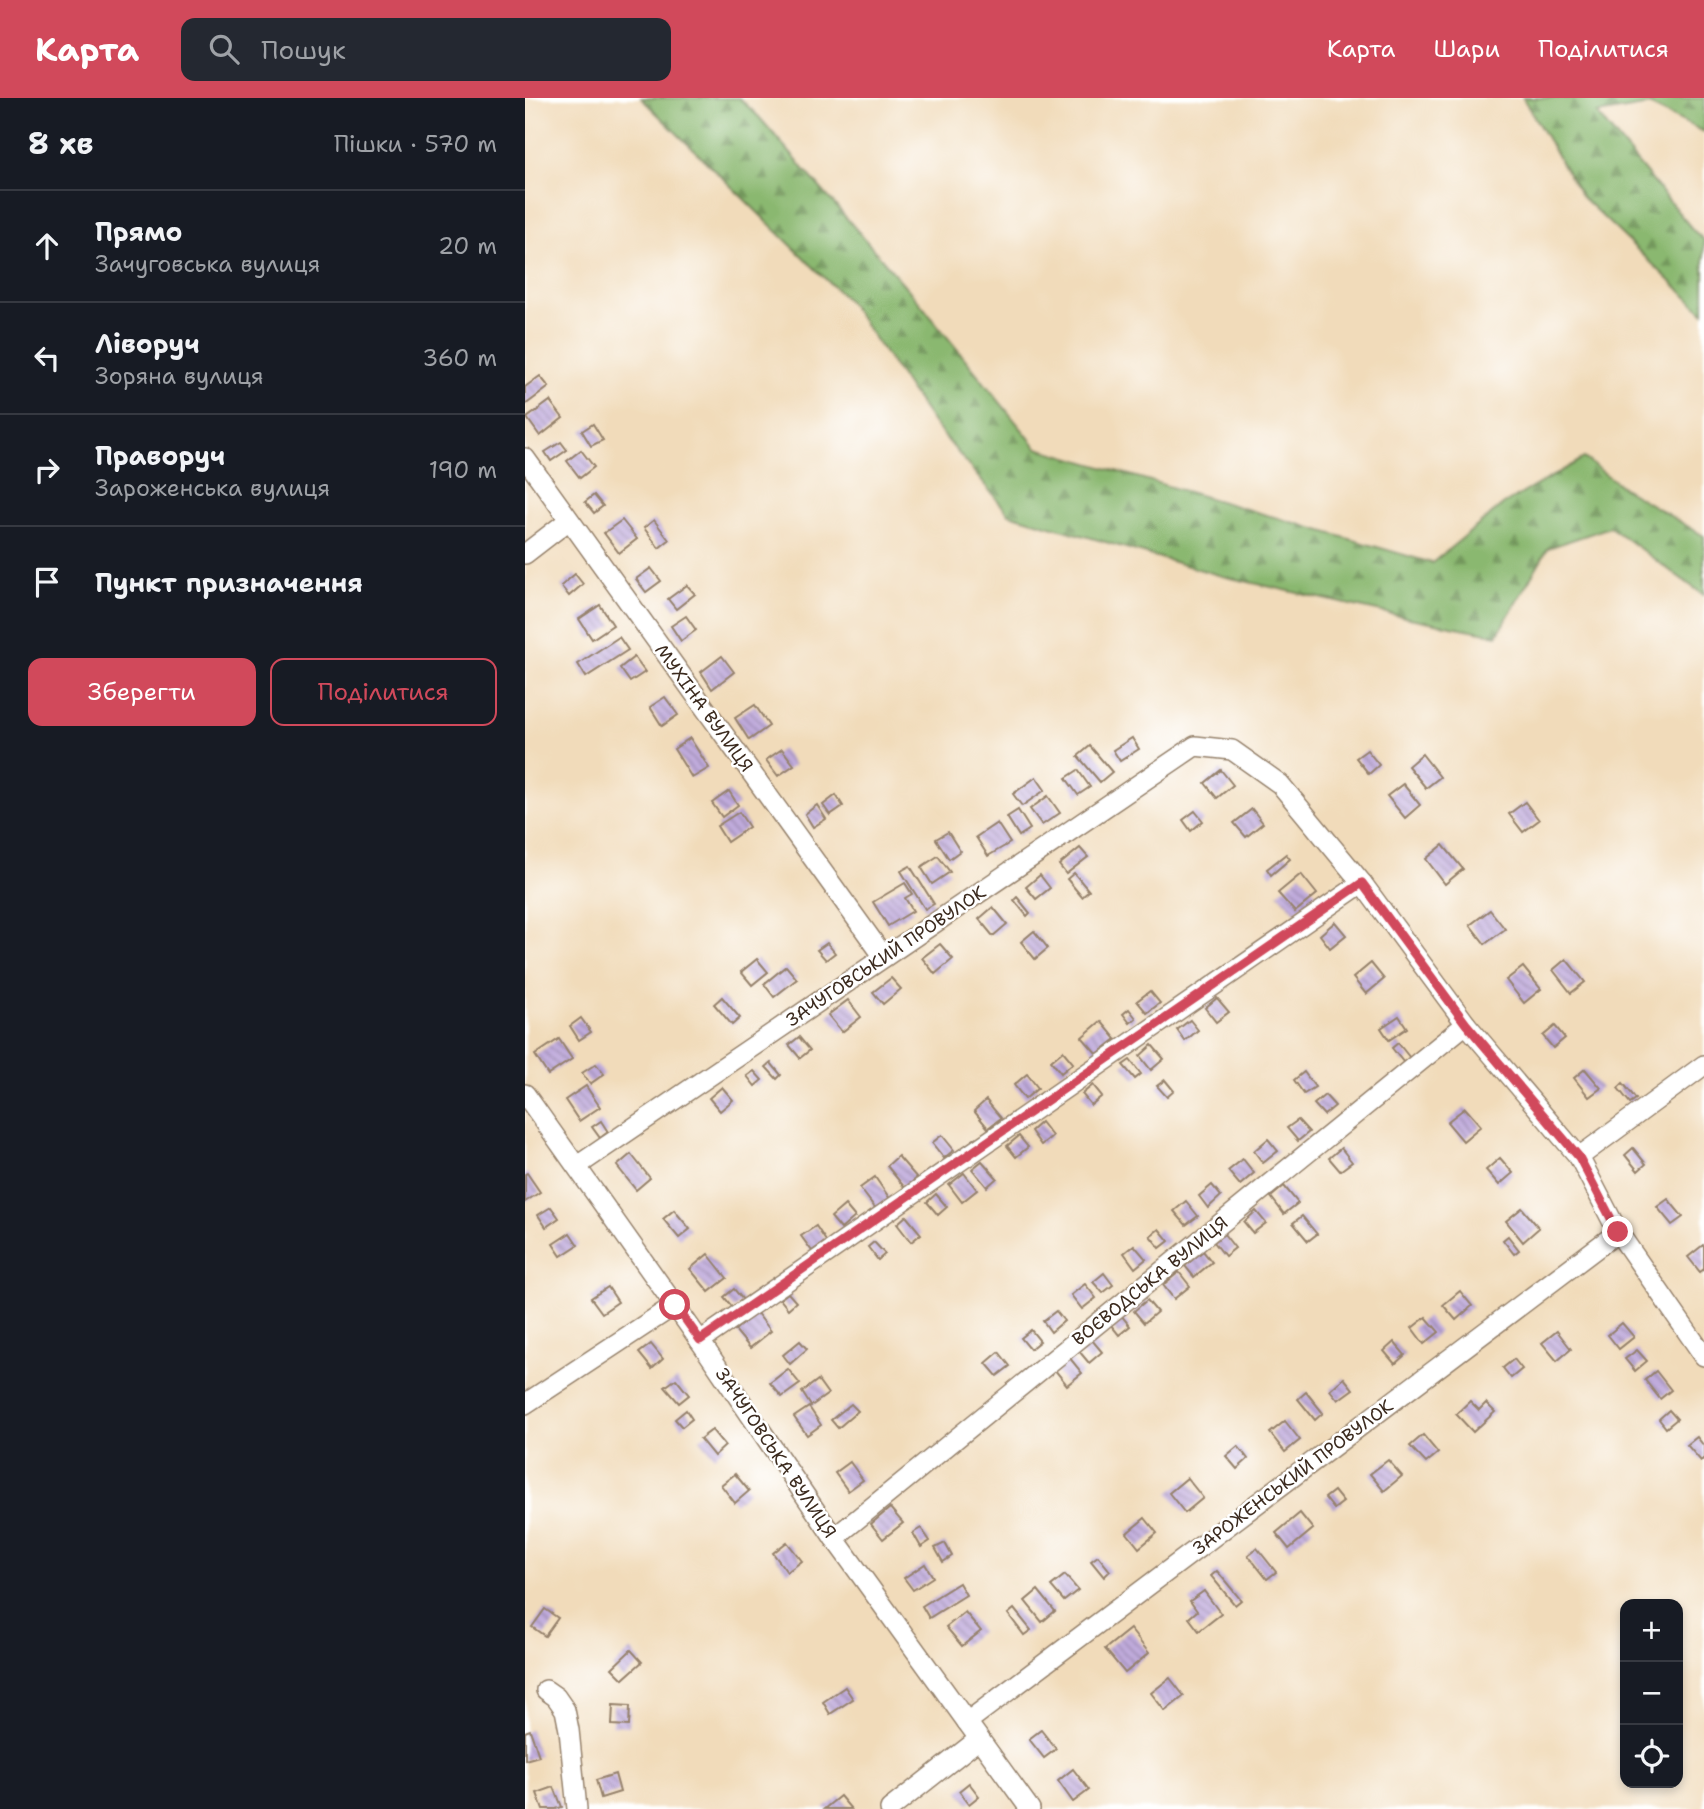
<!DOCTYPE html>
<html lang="uk">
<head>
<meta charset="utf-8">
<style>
  body { margin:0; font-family:"Shantell Sans",sans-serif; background:#242831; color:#f1f3f6 }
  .controls { position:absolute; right:21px; bottom:21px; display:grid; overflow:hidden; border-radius:14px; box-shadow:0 4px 10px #0003 }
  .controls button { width:63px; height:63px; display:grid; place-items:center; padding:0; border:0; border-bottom:2px solid #363941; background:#171b24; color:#f1f3f6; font:35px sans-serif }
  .stop { position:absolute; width:21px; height:21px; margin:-16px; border:5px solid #d1495b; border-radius:50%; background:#fff }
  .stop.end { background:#d1495b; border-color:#fff; box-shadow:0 2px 7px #0008 }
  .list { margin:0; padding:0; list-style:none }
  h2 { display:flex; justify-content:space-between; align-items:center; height:91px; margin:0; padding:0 28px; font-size:30px }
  h2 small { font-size:23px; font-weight:400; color:#9ea1a6 }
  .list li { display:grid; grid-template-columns:46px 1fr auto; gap:21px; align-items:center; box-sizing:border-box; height:112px; padding:0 28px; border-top:2px solid #363941 }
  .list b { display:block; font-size:26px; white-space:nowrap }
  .list p { margin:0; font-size:23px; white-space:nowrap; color:#9ea1a6 }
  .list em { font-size:23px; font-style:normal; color:#9ea1a6 }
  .actions { display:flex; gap:14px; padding:21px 28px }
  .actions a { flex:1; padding:16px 0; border:2px solid #d1495b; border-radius:14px; text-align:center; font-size:24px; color:#d1495b }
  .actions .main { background:#d1495b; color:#fff }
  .icon { flex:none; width:38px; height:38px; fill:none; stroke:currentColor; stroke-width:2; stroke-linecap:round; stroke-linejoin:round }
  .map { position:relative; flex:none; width:1179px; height:1711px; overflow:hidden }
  header { display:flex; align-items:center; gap:42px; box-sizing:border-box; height:98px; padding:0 35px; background:#d1495b; color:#fff }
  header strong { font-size:33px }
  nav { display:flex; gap:38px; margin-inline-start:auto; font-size:24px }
  .search { width:490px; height:63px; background:#242831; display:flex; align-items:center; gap:18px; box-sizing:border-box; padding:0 24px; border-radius:14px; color:#9ea1a6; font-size:26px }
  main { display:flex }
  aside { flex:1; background:#171b24 }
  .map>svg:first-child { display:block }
</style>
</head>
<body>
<header>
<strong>Карта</strong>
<div class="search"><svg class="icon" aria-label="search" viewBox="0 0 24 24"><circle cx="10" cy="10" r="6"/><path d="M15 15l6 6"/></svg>Пошук</div>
<nav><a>Карта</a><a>Шари</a><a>Поділитися</a></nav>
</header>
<main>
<aside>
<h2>8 хв<small>Пішки · 570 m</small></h2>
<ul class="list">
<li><svg class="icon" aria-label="ahead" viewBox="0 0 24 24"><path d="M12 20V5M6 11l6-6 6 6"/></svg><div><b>Прямо</b><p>Зачуговська вулиця</p></div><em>20 m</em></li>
<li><svg class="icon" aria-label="left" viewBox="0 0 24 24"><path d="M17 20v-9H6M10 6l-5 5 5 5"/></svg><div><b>Ліворуч</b><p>Зоряна вулиця</p></div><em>360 m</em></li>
<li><svg class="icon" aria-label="right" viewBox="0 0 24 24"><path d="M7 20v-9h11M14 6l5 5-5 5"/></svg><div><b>Праворуч</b><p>Зароженська вулиця</p></div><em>190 m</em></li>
<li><svg class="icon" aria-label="arrive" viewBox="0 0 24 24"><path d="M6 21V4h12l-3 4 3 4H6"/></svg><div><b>Пункт призначення</b></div></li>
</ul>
<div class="actions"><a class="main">Зберегти</a><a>Поділитися</a></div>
</aside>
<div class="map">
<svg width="1179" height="1711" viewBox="0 0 1179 1711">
  <defs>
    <pattern id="forest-firs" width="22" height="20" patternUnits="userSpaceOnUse" patternTransform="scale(1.75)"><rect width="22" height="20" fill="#8ab870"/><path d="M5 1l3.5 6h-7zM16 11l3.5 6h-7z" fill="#72965b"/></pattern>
    <pattern id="building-back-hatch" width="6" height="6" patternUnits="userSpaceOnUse" patternTransform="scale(1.75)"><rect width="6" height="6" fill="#c0abdc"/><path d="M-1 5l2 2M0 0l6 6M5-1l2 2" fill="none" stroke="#9d8bb2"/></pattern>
  </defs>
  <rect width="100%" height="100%" fill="#fff"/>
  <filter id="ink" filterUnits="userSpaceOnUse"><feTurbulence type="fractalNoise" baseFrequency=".0143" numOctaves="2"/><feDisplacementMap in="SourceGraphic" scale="14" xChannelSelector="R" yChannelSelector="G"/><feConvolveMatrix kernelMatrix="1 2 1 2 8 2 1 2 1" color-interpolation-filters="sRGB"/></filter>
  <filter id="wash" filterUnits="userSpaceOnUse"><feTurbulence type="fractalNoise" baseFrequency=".00686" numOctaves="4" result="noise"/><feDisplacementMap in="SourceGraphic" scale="28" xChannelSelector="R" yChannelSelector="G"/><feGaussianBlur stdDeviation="1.57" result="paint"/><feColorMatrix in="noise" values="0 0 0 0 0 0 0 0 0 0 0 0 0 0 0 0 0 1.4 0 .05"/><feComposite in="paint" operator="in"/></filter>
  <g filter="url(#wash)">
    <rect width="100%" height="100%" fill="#f1dbba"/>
    <g fill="url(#forest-firs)" stroke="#627147" stroke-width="2">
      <polygon points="116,0 214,0 234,19 394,204 512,350 907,465 979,406 1059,360 1100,391 1179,438 1179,497 1085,429 1023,450 972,537 879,519 697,478 484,416 409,326 324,204"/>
      <polygon points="998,0 1179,0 1179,34 1124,7 1072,16 1168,132 1179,142 1179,215 1057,99"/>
    </g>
    <g id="blocks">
      <g fill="url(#building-back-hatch)">
        <polygon points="15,278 24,289 0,307 0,289"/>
        <polygon points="25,303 38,320 15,338 2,320"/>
        <polygon points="68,326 78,342 66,348 57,333"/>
        <polygon points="36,344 42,352 26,363 20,354"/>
        <polygon points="56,352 69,369 55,380 42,363"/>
        <polygon points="69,397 78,408 69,415 60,404"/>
        <polygon points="97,422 112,441 94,455 79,435"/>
        <polygon points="129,422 144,442 134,450 119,430"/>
        <polygon points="126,470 136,483 121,494 111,481"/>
        <polygon points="50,476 58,486 44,498 36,488"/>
        <polygon points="162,487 170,496 151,511 143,501"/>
        <polygon points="75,507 88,527 67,541 54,521"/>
        <polygon points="161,518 171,532 156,543 146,528"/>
        <polygon points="94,539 103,552 61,579 53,566"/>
        <polygon points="197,558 209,574 187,591 176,574"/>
        <polygon points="109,559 120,574 105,584 95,570"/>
        <polygon points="140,599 153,617 137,628 125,609"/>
        <polygon points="230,607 244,628 224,642 210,620"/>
        <polygon points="165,640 184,670 167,680 149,651"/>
        <polygon points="607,640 614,651 595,663 588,652"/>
        <polygon points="565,648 587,674 575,684 553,658"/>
        <polygon points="257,651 269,667 253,678 241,662"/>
        <polygon points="842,652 854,667 844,676 831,660"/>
        <polygon points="897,656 915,679 901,690 883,668"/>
        <polygon points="553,672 565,689 553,697 541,680"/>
        <polygon points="696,672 708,687 692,700 680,685"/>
        <polygon points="511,679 520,692 497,708 488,696"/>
        <polygon points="878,686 895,707 880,720 862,698"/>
        <polygon points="204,693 213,707 197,719 187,705"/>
        <polygon points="311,697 318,708 305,717 298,707"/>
        <polygon points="523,698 535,715 517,727 505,711"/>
        <polygon points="1000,704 1014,722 998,734 984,716"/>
        <polygon points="292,707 301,721 288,729 280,716"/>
        <polygon points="727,711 738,725 721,739 709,725"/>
        <polygon points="493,712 505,731 494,738 482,719"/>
        <polygon points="670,713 678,723 666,733 658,722"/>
        <polygon points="214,714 224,729 202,744 192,728"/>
        <polygon points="472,725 485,745 463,758 451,739"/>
        <polygon points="423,734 435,753 424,761 411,741"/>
        <polygon points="918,747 938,771 920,786 901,761"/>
        <polygon points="555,750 563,759 541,776 534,767"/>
        <polygon points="761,756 765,761 746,777 742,771"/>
        <polygon points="413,758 425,774 407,786 396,769"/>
        <polygon points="385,768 409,806 400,811 376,773"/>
        <polygon points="549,775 564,793 557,799 542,781"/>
        <polygon points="776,776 792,796 770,814 753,795"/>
        <polygon points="515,777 525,790 511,801 501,789"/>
        <polygon points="380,785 387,796 380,800 388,813 363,828 348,804"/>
        <polygon points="492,799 505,815 502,818 489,802"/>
        <polygon points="468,809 482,826 468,838 454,821"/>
        <polygon points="965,812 980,831 960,846 945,827"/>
        <polygon points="810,824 821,837 805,850 795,837"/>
        <polygon points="509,833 523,850 510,861 496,844"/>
        <polygon points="302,845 310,855 301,862 292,852"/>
        <polygon points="415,846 428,861 410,876 397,860"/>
        <polygon points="232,861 243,874 227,887 216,874"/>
        <polygon points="1041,861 1060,884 1046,895 1028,872"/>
        <polygon points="846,865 859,881 841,896 828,880"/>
        <polygon points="261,868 272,881 249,899 239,886"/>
        <polygon points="998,869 1016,891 999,905 981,882"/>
        <polygon points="366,880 376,891 358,906 348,894"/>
        <polygon points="625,893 635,905 622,915 612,903"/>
        <polygon points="197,899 215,920 207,927 189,906"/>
        <polygon points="692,900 704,914 691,924 680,910"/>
        <polygon points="323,902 336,919 317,934 303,917"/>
        <polygon points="604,911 611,920 605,925 598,916"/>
        <polygon points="874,918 882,930 864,942 856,930"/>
        <polygon points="56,920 66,934 54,942 45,928"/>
        <polygon points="665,922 673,932 660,943 652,932"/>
        <polygon points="576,923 591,941 572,956 557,939"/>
        <polygon points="1030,928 1040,940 1028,950 1018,938"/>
        <polygon points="274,939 285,952 275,960 264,947"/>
        <polygon points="34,941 47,961 23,977 10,957"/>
        <polygon points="873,945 885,960 879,965 867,950"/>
        <polygon points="627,947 639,961 626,972 615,958"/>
        <polygon points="538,953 548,965 536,975 526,963"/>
        <polygon points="605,962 616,976 610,981 598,967"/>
        <polygon points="246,965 256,977 252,981 241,969"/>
        <polygon points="71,966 79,976 65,986 57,975"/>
        <polygon points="1060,971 1076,990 1064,999 1049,980"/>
        <polygon points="229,973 237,982 230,988 222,978"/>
        <polygon points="779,974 790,989 779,996 769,982"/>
        <polygon points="502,976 513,990 500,1001 489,987"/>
        <polygon points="640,982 649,993 642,999 632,988"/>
        <polygon points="1098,985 1111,1001 1105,1005 1093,990"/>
        <polygon points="568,987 577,998 566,1007 557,996"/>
        <polygon points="61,988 75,1009 54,1023 40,1002"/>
        <polygon points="197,989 208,1002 195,1013 184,1000"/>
        <polygon points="800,997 810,1008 799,1017 789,1006"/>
        <polygon points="461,1002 476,1020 463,1030 449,1013"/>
        <polygon points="940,1010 956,1028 938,1043 922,1024"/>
        <polygon points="773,1022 784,1034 773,1043 762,1030"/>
        <polygon points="76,1023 83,1034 75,1040 67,1029"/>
        <polygon points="516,1024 527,1038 516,1047 506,1033"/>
        <polygon points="417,1037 429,1052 419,1060 407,1045"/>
        <polygon points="494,1038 503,1049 491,1059 482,1048"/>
        <polygon points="743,1041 753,1053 738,1065 729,1053"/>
        <polygon points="816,1050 827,1064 815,1073 804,1060"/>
        <polygon points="1108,1050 1121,1066 1113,1073 1100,1057"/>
        <polygon points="106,1056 125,1080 111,1092 92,1068"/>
        <polygon points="373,1058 392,1080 380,1090 362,1068"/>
        <polygon points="975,1060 988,1075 974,1087 961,1072"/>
        <polygon points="718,1061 729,1075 715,1087 703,1073"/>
        <polygon points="457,1063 472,1080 462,1089 447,1071"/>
        <polygon points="2,1075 15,1094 0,1104 0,1076"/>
        <polygon points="439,1075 452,1092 437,1104 424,1087"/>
        <polygon points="350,1079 365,1101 351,1111 335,1090"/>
        <polygon points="687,1087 696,1098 683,1110 674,1098"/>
        <polygon points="759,1088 773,1105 759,1116 746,1099"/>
        <polygon points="411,1096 422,1109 413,1117 402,1104"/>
        <polygon points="1143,1101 1158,1119 1147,1127 1132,1109"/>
        <polygon points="661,1103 673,1118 661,1127 649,1113"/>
        <polygon points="320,1107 330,1119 316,1131 306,1119"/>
        <polygon points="26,1109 34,1120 21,1129 13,1117"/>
        <polygon points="997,1110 1014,1130 998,1144 981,1123"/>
        <polygon points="149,1112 165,1131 154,1140 138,1121"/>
        <polygon points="731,1113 741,1125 728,1135 719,1124"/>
        <polygon points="381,1118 396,1136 386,1144 372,1126"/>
        <polygon points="777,1118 792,1136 783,1143 768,1125"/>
        <polygon points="291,1128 301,1143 287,1153 276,1138"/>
        <polygon points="634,1131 644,1143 635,1150 625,1138"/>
        <polygon points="45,1135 53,1147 36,1158 28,1146"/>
        <polygon points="699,1136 710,1150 700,1158 689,1144"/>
        <polygon points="983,1138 994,1152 989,1156 978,1142"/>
        <polygon points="349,1144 360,1156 353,1162 343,1149"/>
        <polygon points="609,1147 621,1161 610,1170 599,1155"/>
        <polygon points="1178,1147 1179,1149 1179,1171 1175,1174 1163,1159"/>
        <polygon points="678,1153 687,1164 669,1179 660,1168"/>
        <polygon points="183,1156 202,1180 184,1194 165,1171"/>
        <polygon points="654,1174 665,1188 649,1201 638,1187"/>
        <polygon points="579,1175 588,1187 578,1195 568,1184"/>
        <polygon points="560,1186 571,1200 557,1211 546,1197"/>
        <polygon points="83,1189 93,1204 77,1215 66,1200"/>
        <polygon points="209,1191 219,1203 209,1211 199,1199"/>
        <polygon points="935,1193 947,1208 931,1222 918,1207"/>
        <polygon points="263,1195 271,1204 263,1211 255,1201"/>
        <polygon points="622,1202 632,1214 619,1225 609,1213"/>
        <polygon points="531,1213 539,1223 526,1234 518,1223"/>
        <polygon points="231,1214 246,1233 225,1250 210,1232"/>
        <polygon points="596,1217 605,1228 594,1237 585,1226"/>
        <polygon points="901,1219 914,1234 899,1246 887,1230"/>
        <polygon points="1097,1225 1109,1239 1094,1251 1083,1237"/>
        <polygon points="506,1232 515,1243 505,1251 496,1240"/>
        <polygon points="1032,1233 1046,1251 1032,1263 1017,1245"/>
        <polygon points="567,1242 577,1254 564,1265 554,1253"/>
        <polygon points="275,1243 282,1251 265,1266 258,1257"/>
        <polygon points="869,1244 880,1257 870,1266 859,1253"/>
        <polygon points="126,1246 138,1261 127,1271 114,1255"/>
        <polygon points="1112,1252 1122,1263 1110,1273 1100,1261"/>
        <polygon points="474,1254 485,1268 472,1278 461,1265"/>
        <polygon points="544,1259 557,1275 542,1287 529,1271"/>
        <polygon points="989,1261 997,1271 986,1280 978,1270"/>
        <polygon points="263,1271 275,1286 257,1299 245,1285"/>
        <polygon points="1131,1273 1146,1292 1135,1301 1120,1282"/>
        <polygon points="819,1280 828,1291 813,1302 805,1292"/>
        <polygon points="151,1281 164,1297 154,1305 140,1289"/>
        <polygon points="293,1282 303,1296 286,1308 277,1294"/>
        <polygon points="781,1294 798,1315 790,1322 773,1301"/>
        <polygon points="945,1303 954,1312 961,1305 970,1314 948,1334 931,1316"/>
        <polygon points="326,1306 333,1313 313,1330 306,1322"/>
        <polygon points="284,1309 296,1327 282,1337 269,1319"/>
        <polygon points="161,1312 167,1321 157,1329 150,1321"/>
        <polygon points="1144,1312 1152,1321 1141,1330 1134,1321"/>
        <polygon points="760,1323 775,1342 760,1354 745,1335"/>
        <polygon points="187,1332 200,1348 189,1358 175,1341"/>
        <polygon points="898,1337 913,1355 901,1365 885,1348"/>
        <polygon points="1172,1339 1179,1348 1179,1360 1176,1363 1162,1347"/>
        <polygon points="713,1348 723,1361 712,1371 701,1358"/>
        <polygon points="863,1362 877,1378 859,1393 845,1376"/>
        <polygon points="325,1364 338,1382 323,1393 310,1375"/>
        <polygon points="210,1376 224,1393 210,1405 196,1387"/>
        <polygon points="662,1380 678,1400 660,1415 644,1395"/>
        <polygon points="809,1393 818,1404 809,1411 800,1400"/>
        <polygon points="365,1410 378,1425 358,1441 346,1426"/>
        <polygon points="775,1415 788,1431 764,1451 751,1435"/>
        <polygon points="620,1420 632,1435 614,1450 602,1435"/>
        <polygon points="396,1430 405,1443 396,1449 388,1435"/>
        <polygon points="262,1444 277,1463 262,1474 248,1455"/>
        <polygon points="420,1445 427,1458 418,1464 410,1450"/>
        <polygon points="732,1450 751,1474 742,1481 723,1457"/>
        <polygon points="573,1458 585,1473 579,1479 566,1463"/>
        <polygon points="400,1466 408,1479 388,1492 379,1480"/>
        <polygon points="692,1473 716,1502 710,1507 686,1478"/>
        <polygon points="540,1477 553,1492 539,1503 526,1488"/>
        <polygon points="434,1485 441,1497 404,1520 397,1508"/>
        <polygon points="513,1492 530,1513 517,1524 500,1503"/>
        <polygon points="679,1493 696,1516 674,1533 664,1520 672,1513 665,1503"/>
        <polygon points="20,1511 33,1520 20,1538 7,1529"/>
        <polygon points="489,1511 506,1532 499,1537 483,1516"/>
        <polygon points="440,1514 456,1533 437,1548 421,1529"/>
        <polygon points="605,1531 624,1555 600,1575 580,1551"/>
        <polygon points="106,1552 117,1564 98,1581 87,1570"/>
        <polygon points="645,1580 659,1598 640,1613 626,1595"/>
        <polygon points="320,1589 328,1601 305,1616 298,1604"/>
        <polygon points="88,1607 105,1608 104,1628 87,1627"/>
        <polygon points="5,1632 14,1658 0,1662 0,1634"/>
        <polygon points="516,1632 531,1651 519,1660 504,1641"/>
        <polygon points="548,1671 564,1692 548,1704 533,1683"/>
        <polygon points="90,1676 95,1694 76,1700 71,1682"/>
        <polygon points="444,1685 454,1698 444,1706 434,1693"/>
        <polygon points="29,1689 37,1709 31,1711 18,1711 12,1695"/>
        <polygon points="315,1698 326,1711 299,1711"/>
      </g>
    </g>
  </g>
  <g filter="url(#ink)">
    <use href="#blocks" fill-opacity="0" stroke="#96826c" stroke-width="2"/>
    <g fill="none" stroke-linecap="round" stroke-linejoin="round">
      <defs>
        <g id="minor">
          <polyline points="0,360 359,859"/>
          <polyline points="0,456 44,422"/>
          <polyline points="0,996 175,1243 309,1440 505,1711"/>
          <polyline points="1054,1059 1179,967"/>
          <polyline points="52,1068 670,648 707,652 755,686 837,785 941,926 1054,1059 1093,1134 1179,1258"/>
          <polyline points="175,1243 837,785"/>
          <polyline points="0,1306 150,1207"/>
          <polyline points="309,1440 941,926"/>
          <polyline points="21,1592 31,1599 40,1612 44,1632 52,1711"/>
          <polyline points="442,1624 1093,1134"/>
          <polyline points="365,1711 454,1641"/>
        </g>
      </defs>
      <use href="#minor" stroke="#96826c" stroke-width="22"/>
      <use href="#minor" stroke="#fff" stroke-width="19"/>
    </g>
  </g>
  <g fill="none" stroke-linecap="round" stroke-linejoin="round" filter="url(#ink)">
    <polyline stroke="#d1495b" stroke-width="9" points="150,1207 175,1242 837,785 941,926 1054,1059 1093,1134"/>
  </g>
  <g text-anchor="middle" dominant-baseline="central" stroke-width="5" stroke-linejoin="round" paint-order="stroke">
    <g font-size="18" fill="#3b2a1e" stroke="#fff">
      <text transform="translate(179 610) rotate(54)">МУХІНА ВУЛИЦЯ</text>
      <text transform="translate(361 858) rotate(-34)">ЗАЧУГОВСЬКИЙ ПРОВУЛОК</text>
      <text transform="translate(625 1183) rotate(-39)">ВОЄВОДСЬКА ВУЛИЦЯ</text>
      <text transform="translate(251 1355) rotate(56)">ЗАЧУГОВСЬКА ВУЛИЦЯ</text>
      <text transform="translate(768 1379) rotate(-37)">ЗАРОЖЕНСЬКИЙ ПРОВУЛОК</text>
    </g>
  </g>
</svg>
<div class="controls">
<button>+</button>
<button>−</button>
<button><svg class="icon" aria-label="locate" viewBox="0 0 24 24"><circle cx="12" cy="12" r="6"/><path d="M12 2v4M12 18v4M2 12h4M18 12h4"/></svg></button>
</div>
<div class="stop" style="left:150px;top:1207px"></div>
<div class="stop end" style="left:1093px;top:1134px"></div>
</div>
</main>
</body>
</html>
